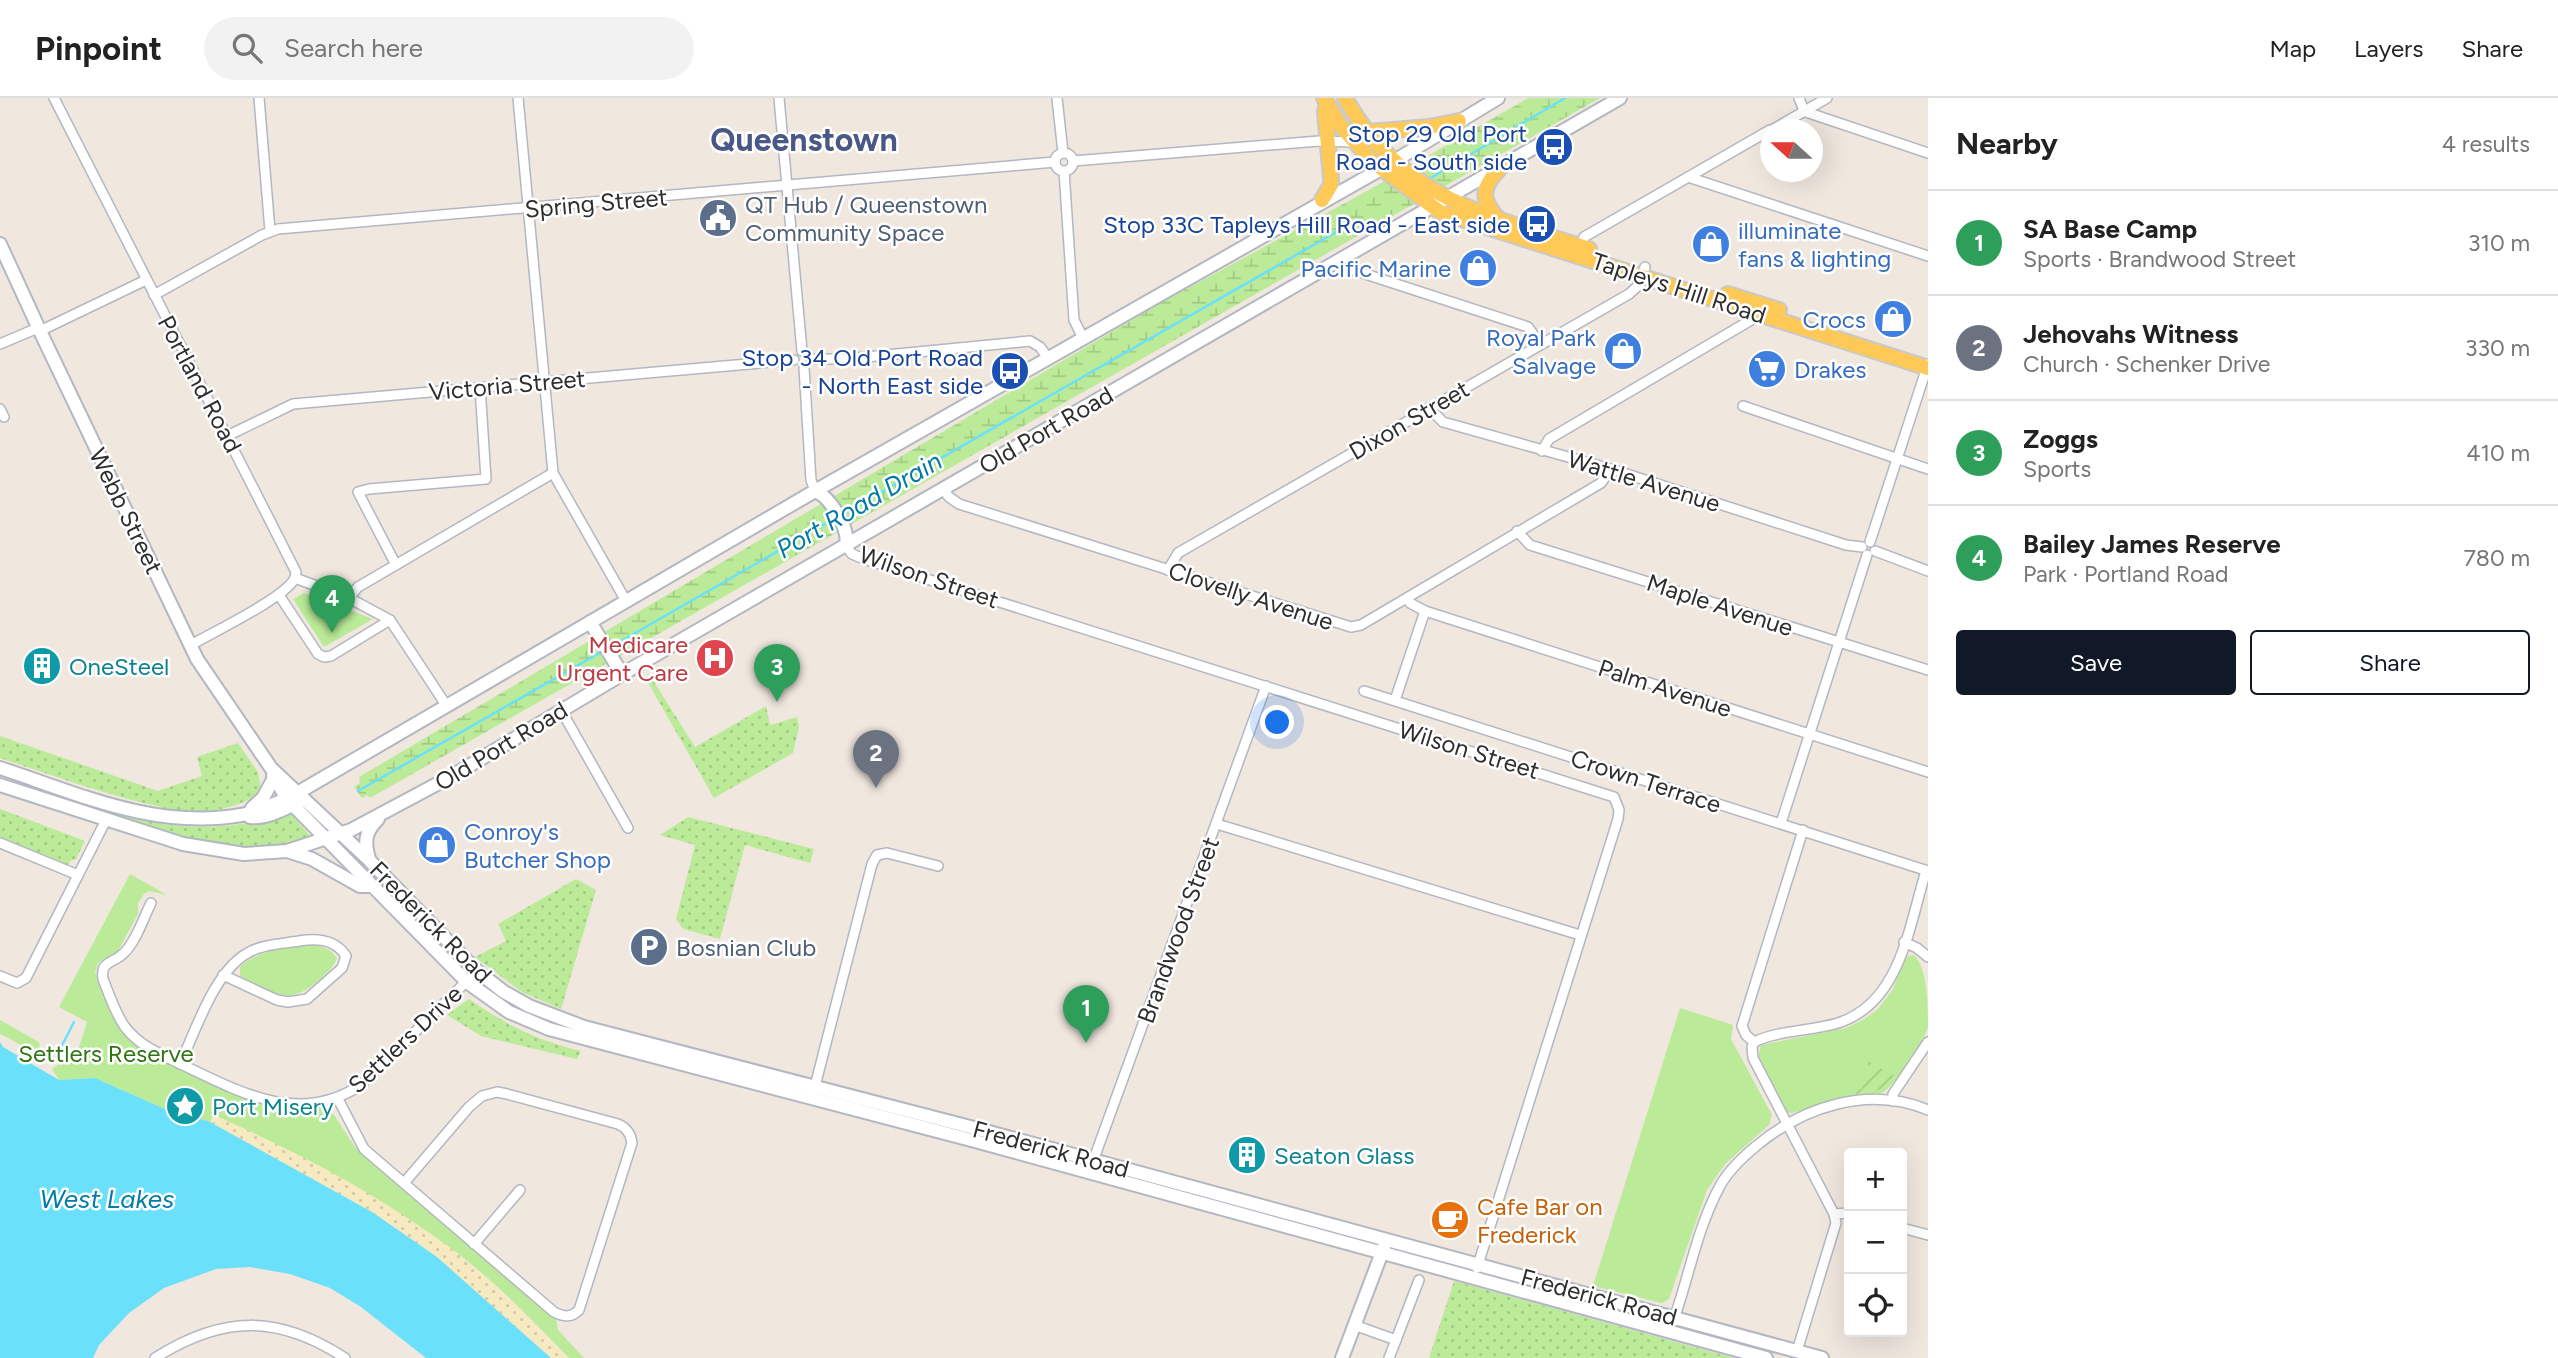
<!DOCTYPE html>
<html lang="en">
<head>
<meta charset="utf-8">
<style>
  body { margin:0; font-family:Figtree,sans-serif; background:#f2f2f2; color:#222 }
  .controls { position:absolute; right:21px; bottom:21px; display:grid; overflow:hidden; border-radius:7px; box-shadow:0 7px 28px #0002 }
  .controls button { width:63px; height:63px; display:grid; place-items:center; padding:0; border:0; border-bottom:2px solid #e0e0e0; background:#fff; color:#222; font:35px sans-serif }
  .compass { position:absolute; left:1760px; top:21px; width:63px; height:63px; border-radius:50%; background:#fff; box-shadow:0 7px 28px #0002; rotate:291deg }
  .you { position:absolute; left:1278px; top:625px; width:24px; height:24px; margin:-18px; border:5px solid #fff; border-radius:50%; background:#1a73e8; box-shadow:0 0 0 10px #1a73e833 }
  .badge { display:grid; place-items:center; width:46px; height:46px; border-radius:50%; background:#111827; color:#fff; font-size:23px; font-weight:700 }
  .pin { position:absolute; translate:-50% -58px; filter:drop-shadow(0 2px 4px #0008) }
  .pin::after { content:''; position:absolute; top:37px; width:24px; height:21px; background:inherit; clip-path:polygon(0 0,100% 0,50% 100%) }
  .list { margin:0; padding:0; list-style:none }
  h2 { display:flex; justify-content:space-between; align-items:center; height:91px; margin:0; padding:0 28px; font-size:30px }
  h2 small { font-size:23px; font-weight:400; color:#767676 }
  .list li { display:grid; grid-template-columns:46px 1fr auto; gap:21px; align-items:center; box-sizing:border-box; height:105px; padding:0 28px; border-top:2px solid #e0e0e0 }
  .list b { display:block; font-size:26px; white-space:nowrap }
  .list p { margin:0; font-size:23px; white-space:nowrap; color:#767676 }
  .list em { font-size:23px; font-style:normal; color:#767676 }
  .actions { display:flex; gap:14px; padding:21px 28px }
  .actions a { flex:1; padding:16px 0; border:2px solid #111827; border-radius:7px; text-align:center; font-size:24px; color:#111827 }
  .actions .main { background:#111827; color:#fff }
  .icon { flex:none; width:38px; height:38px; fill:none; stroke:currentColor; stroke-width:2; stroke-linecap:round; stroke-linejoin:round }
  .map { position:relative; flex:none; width:1928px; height:1260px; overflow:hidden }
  header { display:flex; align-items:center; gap:42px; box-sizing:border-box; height:98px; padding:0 35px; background:#fff; border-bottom:2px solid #e0e0e0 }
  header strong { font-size:33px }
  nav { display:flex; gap:38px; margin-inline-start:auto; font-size:24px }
  .search { width:490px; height:63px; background:#f2f2f2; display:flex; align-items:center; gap:18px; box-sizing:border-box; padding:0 24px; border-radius:38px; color:#767676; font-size:26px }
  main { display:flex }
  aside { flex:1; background:#fff }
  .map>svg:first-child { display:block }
</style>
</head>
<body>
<header>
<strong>Pinpoint</strong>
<div class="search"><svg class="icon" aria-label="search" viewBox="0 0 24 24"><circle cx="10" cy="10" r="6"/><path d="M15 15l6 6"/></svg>Search here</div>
<nav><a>Map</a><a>Layers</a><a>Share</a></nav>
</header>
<main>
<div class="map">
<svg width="1928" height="1260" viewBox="0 0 1928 1260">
  <defs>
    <pattern id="grass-dots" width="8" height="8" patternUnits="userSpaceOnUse" patternTransform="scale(1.75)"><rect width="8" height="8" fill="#bbeb98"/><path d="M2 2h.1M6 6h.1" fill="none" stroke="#a1ca83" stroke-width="1.8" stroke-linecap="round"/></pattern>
    <pattern id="wetland-marsh" width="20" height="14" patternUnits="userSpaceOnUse" patternTransform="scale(1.75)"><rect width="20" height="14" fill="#bbeb98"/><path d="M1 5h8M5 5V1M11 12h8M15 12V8" fill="none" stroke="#a1ca83"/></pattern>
    <pattern id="sand-dots" width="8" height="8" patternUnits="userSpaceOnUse" patternTransform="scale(1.75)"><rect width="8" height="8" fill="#f7eac1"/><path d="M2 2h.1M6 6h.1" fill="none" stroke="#d4c9a6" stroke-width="1.8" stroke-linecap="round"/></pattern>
    <pattern id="garden-furrows" width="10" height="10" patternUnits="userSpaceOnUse" patternTransform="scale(1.75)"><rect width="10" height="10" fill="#bbeb98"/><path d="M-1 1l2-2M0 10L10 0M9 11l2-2" fill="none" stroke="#a1ca83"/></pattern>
  </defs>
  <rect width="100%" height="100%" fill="#f0e7df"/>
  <g fill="url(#grass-dots)">
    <polygon points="651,579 695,649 766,608 770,627 797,619 799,629 793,655 714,700 646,581"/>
    <path d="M0,638L158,693L202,678L197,659L238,645L258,674L261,691C248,710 202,716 181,713C169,712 156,707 144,705C95,693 48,676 0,660Z"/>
    <path d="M96,709C112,712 127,719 143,722C194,734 240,729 290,715L313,741C252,758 188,745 130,723C119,719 103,715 96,709Z"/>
    <polygon points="0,711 85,743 76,761 70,763 68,767 0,739"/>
    <polygon points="688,719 814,751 810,765 745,747 720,841 683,831 676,821 695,747 660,737"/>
    <polygon points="576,781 596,792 561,911 522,894 475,859 506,843 498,826"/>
    <path d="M469,901C506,927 537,942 581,953L577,961L481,938L447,917Z"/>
    <polygon points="1454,1183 1734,1260 1429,1260"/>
  </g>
  <polygon fill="url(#wetland-marsh)" points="1528,0 1600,0 370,700 367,697 362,700 354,689 360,685 359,679 1159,206 1369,92"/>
  <path fill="url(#sand-dots)" d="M214,1017C298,1054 383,1095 455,1153C496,1186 532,1222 567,1260H551L437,1159L372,1114L210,1024Z"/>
  <g fill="#bbeb98">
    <polygon points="304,495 373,521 324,549 293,501"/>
    <path d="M130,776L167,797L149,793L144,796L138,805V816L118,853L98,865L95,875L119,926L128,938L147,955L244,1000L273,1008L301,1011L320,1009L328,1012L334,1017L355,1049L556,1221L558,1232L584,1260H569C532,1222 495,1183 452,1151C378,1096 298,1054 214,1017L210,1024L192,1018L185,1022L175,1020L167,1012L95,980L59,982L52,971L78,953L87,924L59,909Z"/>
    <path d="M315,846L331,853L337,860C334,869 327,874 320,881C288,910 274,895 240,878V869C260,850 289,850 315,846Z"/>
    <path d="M1914,857C1928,871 1928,908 1928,929C1924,944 1898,982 1886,992C1876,1001 1857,998 1844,1000C1826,1003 1809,1011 1792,1015L1787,1014L1758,959L1761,947L1846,930L1863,922L1878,911L1893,891L1904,863L1908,858Z"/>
    <polygon points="1680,910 1733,927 1731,941 1772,1017 1769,1027 1725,1066 1707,1092 1669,1201 1662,1205 1593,1188"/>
    <polygon points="0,922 39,944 44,967 16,944 0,936"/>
  </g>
  <path fill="url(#garden-furrows)" d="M1868,963L1897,979C1885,992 1873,995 1856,996L1855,991H1862L1864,983L1872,970L1866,965Z"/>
  <polygon fill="#6ae0fa" points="0,944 3,949 59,982 95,980 167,1012 175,1020 185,1022 192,1018 210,1024 372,1114 437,1159 551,1260 426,1260 361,1209 330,1190 290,1176 250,1169 216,1171 164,1190 129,1215 99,1247 93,1260 0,1260"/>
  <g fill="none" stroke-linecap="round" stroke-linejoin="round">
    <g stroke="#6ae0fa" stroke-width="2.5">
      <polyline points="1429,81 1565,0"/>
      <polyline points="843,416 1359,121"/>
      <polyline points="609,550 834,421"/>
      <polyline points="358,693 603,553"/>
      <polyline points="54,963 74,924"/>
    </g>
    <defs>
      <g id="street">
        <polyline points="54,0 265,413 296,474 295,480 349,500 390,522 446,607"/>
        <polyline points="259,0 270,133"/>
        <polyline points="518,0 553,375 626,503"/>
        <polyline points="779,0 802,253"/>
        <polyline points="1057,0 1063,55"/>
        <polyline points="1799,0 1804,13 1809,15 1928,55"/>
        <polyline points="1772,32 1827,0"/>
        <circle cx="1064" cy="64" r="9"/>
        <polyline points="1073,63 1319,43 1353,44"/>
        <polyline points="1064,73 1074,222 1083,240"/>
        <polyline points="1688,79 1928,158"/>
        <polyline points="1579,153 1584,139 1770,32"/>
        <polyline points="1344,158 1353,172 1528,229 1540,246"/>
        <polyline points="154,197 262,137 278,131 1055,64"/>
        <polyline points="0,246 33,232 44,231 146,182"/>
        <polyline points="811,261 845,261 1030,243 1040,249 1048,260"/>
        <polyline points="804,270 811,382 815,393"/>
        <polyline points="1743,308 1928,371"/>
        <polyline points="1429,310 1443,324 1611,371 1846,447 1862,449"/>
        <polyline points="0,311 4,319"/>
        <polyline points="227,338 293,306 794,262"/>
        <polyline points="1542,353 1549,341 1751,222 1757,210"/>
        <polyline points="943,391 949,399 959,406 1351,529 1361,527 1601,385 1611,371"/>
        <polyline points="1517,433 1530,447 1928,572"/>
        <polyline points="1870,444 1928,266"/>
        <polyline points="846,448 852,456 864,461 1614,699 1619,712 1618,721 1477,1170"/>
        <polyline points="1875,453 1928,473"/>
        <polyline points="396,467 358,394 369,391 486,381 480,289"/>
        <polyline points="1168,472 1178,455 1629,196 1639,187 1645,169"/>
        <polyline points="279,497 318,556 324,559 331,558 390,522"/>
        <polyline points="349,500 358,489 553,375"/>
        <polyline points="1407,500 1410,505 1425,513 1928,674"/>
        <path d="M191,547C213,534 285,500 295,480"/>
        <polyline points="1364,593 1928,773"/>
        <polyline points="1395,602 1425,513"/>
        <polyline points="561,612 628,730"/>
        <polyline points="1781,725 1867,457"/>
        <polyline points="1217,726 1580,837"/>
        <polyline points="0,745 78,777"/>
        <path d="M151,805C143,821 137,841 125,854C114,866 100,862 103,881C109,896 115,915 125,929C141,950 165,958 187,969C245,997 303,1027 362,986L477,873"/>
        <polyline points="1904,844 1917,850 1928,859"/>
        <polyline points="0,878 17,885 26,880 106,722"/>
        <path d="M1754,944C1779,932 1812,933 1838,925C1901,905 1909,827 1926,773"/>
        <path d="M180,966C196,932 214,875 246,856C261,846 282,846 299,843C317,840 335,841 346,858L342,870L307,901L288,904L277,902L223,877"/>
        <polyline points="814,992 872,766 877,757 887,755 938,768"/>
        <path d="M338,1001L364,1051L554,1214C564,1219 571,1220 579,1212L632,1045C631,1036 627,1030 618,1026L507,996L497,994L482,998L469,1009L404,1085"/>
        <polyline points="1893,1003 1893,996 1928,944"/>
        <polyline points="1092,1066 1266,588"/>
        <polyline points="1834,1116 1849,1115"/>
        <polyline points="1902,1130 1928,1137"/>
        <polyline points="474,1146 520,1092"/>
        <path d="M1673,1224C1689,1179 1697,1130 1720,1088C1728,1073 1743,1059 1755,1049C1802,1009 1868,987 1928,1012"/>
        <polyline points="1354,1227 1396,1242 1419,1182"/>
        <polyline points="1797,1253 1836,1125 1834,1116 1753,960 1752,949 1754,944 1746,937 1742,928 1803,732"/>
        <path d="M155,1260C222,1217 278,1216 345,1260"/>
        <polyline points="1389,1260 1396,1242"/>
      </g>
      <g id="secondary">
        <polyline points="0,146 39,231 197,561 271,670 370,763 477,873 504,894 529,908 584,929 978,1031 1822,1260"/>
        <path d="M815,393C831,399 850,432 846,448"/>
        <polyline points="590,524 622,576"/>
        <path d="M0,670C79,696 156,732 241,717C257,714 273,706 287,701L815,393L1381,71L1498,0"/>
        <polyline points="273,677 287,701 467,884 509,914 549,931 975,1043 1766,1260"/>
        <polyline points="0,687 183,746 244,756 287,753 351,732 452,678 631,571 1620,0"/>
        <polyline points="252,710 263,700 274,680"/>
        <path d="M250,719C267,721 284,711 299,704"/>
        <polyline points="287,753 312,761 360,788 372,788"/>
        <path d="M369,761C364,743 365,734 378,721"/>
        <polyline points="1342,1260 1384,1149"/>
      </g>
      <g id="primary">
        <polyline points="1324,0 1340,27 1373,64 1440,114 1928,270"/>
        <path d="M1345,0C1402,102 1487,117 1589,151"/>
        <polyline points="1368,34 1429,29 1459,23"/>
        <polyline points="1322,102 1331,87 1331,81 1325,14 1327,6"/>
        <path d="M1498,121C1479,99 1482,89 1501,69"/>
        <polyline points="1728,196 1779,212"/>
      </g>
    </defs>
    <use href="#street" stroke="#b3b7c2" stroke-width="12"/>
    <use href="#secondary" stroke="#b3b7c2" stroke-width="16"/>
    <use href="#primary" stroke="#c9c9c9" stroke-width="18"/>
    <use href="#street" stroke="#fff" stroke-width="9"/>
    <use href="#secondary" stroke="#fff" stroke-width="12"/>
    <use href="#primary" stroke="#fec957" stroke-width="14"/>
  </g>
  <defs>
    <symbol id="bus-disc" viewBox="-11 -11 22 22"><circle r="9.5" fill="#1a4fb4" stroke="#fff"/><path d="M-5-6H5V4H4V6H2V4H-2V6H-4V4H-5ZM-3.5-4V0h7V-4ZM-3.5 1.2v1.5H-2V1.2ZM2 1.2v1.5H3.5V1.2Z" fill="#fff"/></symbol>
    <symbol id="civic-disc" viewBox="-11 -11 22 22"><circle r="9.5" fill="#5c6f8a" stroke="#fff"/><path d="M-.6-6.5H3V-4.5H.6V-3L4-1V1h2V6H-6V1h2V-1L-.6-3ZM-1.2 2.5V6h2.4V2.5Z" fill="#fff"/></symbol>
    <symbol id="shop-disc" viewBox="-11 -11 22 22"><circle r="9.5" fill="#3f7fe0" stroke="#fff"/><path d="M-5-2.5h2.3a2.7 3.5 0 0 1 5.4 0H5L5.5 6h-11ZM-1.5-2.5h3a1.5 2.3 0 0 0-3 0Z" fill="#fff"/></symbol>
    <symbol id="supermarket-disc" viewBox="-11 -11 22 22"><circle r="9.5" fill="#3f7fe0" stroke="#fff"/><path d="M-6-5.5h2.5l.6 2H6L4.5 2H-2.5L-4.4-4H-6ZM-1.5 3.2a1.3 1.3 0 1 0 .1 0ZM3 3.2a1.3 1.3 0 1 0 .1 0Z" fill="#fff"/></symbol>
    <symbol id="hospital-disc" viewBox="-11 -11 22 22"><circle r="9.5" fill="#e0444e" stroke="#fff"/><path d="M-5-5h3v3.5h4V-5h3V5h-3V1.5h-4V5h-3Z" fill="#fff"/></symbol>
    <symbol id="building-disc" viewBox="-11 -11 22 22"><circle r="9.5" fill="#0f9aa8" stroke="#fff"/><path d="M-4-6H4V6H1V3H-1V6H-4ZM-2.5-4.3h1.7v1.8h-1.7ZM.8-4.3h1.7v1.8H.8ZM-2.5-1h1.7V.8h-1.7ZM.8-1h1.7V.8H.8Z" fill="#fff"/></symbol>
    <symbol id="parking-disc" viewBox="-11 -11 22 22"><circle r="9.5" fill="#5c6f8a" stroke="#fff"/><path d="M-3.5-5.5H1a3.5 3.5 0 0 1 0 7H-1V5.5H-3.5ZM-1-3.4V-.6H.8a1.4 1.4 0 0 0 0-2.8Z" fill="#fff"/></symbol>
    <symbol id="sight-disc" viewBox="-11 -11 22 22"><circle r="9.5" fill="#0f9aa8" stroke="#fff"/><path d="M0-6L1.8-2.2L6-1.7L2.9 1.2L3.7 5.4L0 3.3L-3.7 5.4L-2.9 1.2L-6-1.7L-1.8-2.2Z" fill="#fff"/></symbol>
    <symbol id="cafe-disc" viewBox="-11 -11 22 22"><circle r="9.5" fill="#e8710a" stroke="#fff"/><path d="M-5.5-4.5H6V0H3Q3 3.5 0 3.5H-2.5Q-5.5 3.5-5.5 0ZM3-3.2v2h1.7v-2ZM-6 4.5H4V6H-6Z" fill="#fff"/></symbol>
  </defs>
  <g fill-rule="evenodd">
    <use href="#bus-disc" x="1532" y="27" width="44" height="44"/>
    <use href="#civic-disc" x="696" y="98" width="44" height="44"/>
    <use href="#bus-disc" x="1515" y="104" width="44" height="44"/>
    <use href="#shop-disc" x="1689" y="124" width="44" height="44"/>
    <use href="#shop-disc" x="1456" y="148" width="44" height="44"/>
    <use href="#shop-disc" x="1871" y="199" width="44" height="44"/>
    <use href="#shop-disc" x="1601" y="231" width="44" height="44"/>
    <use href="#supermarket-disc" x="1745" y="249" width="44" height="44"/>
    <use href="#bus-disc" x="988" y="251" width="44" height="44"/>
    <use href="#hospital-disc" x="693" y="538" width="44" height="44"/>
    <use href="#building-disc" x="20" y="546" width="44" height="44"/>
    <use href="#shop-disc" x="415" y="725" width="44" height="44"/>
    <use href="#parking-disc" x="627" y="827" width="44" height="44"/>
    <use href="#sight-disc" x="163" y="986" width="44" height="44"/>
    <use href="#building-disc" x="1225" y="1035" width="44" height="44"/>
    <use href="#cafe-disc" x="1428" y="1100" width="44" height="44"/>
  </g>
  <g text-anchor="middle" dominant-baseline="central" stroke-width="5" stroke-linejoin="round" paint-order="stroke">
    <g font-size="24" fill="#164399" stroke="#fff" text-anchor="end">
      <text x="1527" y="35">Stop 29 Old Port<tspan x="1527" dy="28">Road - South side</tspan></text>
      <text x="1510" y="126">Stop 33C Tapleys Hill Road - East side</text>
      <text x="983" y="259">Stop 34 Old Port Road<tspan x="983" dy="28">- North East side</tspan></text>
    </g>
    <g font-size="24" fill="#2e2e2e" stroke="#fff">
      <text transform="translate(596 105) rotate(-5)">Spring Street</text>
      <text transform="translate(1679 190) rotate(18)">Tapleys Hill Road</text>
      <text transform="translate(200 286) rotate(62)">Portland Road</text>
      <text transform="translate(507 287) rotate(-5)">Victoria Street</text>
      <text transform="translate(1409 322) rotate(-30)">Dixon Street</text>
      <text transform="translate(1046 332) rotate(-30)">Old Port Road</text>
      <text transform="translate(1644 383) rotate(17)">Wattle Avenue</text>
      <text transform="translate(126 413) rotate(64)">Webb Street</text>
      <text transform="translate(929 479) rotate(19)">Wilson Street</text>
      <text transform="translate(1251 498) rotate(18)">Clovelly Avenue</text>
      <text transform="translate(1720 507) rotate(18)">Maple Avenue</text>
      <text transform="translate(1665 590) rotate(18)">Palm Avenue</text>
      <text transform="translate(501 648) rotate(-31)">Old Port Road</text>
      <text transform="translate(1469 652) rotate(17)">Wilson Street</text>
      <text transform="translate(1646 683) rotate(18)">Crown Terrace</text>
      <text transform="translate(431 824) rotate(45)">Frederick Road</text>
      <text transform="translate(1178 832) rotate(-70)">Brandwood Street</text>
      <text transform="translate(405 941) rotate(-43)">Settlers Drive</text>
      <text transform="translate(1051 1051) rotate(15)">Frederick Road</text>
      <text transform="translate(1599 1199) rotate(15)">Frederick Road</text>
    </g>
    <g font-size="24" fill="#4e5e75" stroke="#fff" text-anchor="start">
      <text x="745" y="106">QT Hub / Queenstown<tspan x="745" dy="28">Community Space</tspan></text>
      <text x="676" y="849">Bosnian Club</text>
    </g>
    <g font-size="24" fill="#366cbe" stroke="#fff" text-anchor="start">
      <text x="1738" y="132">illuminate<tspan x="1738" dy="28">fans &amp; lighting</tspan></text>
      <text x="1451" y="170" text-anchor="end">Pacific Marine</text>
      <text x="1866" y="221" text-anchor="end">Crocs</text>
      <text x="1596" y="239" text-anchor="end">Royal Park<tspan x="1596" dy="28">Salvage</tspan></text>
      <text x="1794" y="271">Drakes</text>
      <text x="464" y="733">Conroy's<tspan x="464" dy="28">Butcher Shop</tspan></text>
    </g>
    <g font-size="24" fill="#be3a42" stroke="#fff" text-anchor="end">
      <text x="688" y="546">Medicare<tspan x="688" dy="28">Urgent Care</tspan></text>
    </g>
    <g font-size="24" fill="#0d838f" stroke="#fff" text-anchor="start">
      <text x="69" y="568">OneSteel</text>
      <text x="212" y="1008">Port Misery</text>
      <text x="1274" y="1057">Seaton Glass</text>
    </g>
    <g font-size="24" fill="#307414" stroke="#fff">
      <text x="106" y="955">Settlers Reserve</text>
    </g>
    <g font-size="24" fill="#c56008" stroke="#fff" text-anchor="start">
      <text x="1477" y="1108">Cafe Bar on<tspan x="1477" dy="28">Frederick</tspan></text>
    </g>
    <g font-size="26" font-style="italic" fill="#027ba7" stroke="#fff">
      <text transform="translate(859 407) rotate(-30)">Port Road Drain</text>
      <text x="107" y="1101">West Lakes</text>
    </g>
    <g font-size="32" font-weight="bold" fill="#495884" stroke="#fff">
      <text x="804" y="42">Queenstown</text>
    </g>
  </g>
</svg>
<div class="controls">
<button>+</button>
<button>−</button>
<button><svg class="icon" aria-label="locate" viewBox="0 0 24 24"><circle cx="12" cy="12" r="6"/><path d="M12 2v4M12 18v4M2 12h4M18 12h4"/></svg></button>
</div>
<svg class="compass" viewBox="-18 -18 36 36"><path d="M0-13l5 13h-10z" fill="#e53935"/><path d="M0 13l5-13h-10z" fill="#767676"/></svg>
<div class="you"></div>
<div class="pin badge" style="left:1086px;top:945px;background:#2e9e5b">1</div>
<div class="pin badge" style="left:876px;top:690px;background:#6b7280">2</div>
<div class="pin badge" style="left:777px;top:604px;background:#2e9e5b">3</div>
<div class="pin badge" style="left:332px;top:535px;background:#2e9e5b">4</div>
</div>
<aside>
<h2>Nearby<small>4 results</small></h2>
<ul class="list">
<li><span class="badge" style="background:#2e9e5b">1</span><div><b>SA Base Camp</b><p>Sports · Brandwood Street</p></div><em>310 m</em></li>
<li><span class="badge" style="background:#6b7280">2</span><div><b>Jehovahs Witness</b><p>Church · Schenker Drive</p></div><em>330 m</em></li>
<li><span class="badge" style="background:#2e9e5b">3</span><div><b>Zoggs</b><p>Sports</p></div><em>410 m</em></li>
<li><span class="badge" style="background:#2e9e5b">4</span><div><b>Bailey James Reserve</b><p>Park · Portland Road</p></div><em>780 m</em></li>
</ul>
<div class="actions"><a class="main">Save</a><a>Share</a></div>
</aside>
</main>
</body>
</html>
